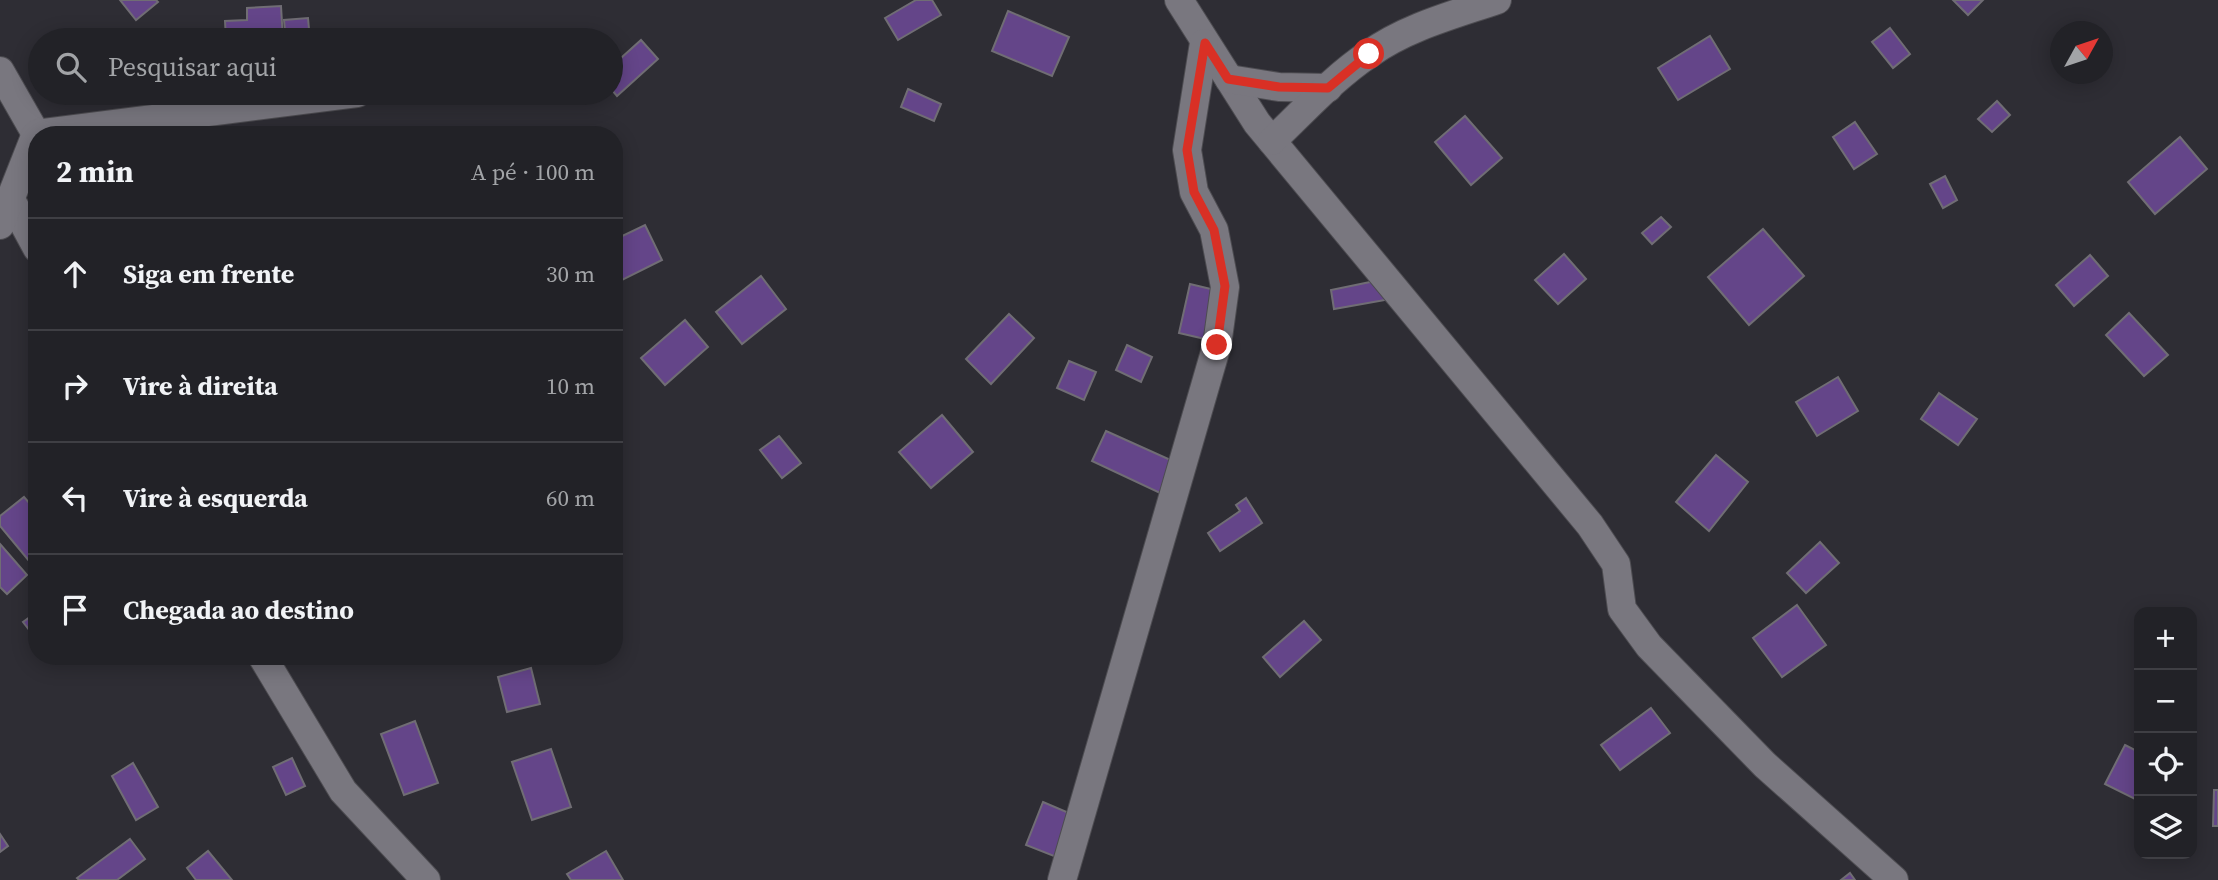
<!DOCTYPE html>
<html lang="pt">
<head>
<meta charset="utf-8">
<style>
  body { margin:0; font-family:"Source Serif 4",serif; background:#2e2f33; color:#f1f3f6 }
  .controls { position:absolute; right:21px; bottom:21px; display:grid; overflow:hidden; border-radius:14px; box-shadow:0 4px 18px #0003 }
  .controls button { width:63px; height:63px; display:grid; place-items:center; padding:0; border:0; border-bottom:2px solid #3f3f44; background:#222227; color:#f1f3f6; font:35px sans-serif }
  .compass { position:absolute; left:2050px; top:21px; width:63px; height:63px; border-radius:50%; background:#222227; box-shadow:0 4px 18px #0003; rotate:50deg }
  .stop { position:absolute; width:21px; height:21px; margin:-16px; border:5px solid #d93025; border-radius:50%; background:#fff }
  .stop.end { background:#d93025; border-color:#fff; box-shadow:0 2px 7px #0008 }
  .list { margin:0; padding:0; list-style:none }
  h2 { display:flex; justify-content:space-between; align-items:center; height:91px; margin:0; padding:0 28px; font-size:30px }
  h2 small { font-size:23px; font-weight:400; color:#a2a4a7 }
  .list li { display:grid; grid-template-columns:46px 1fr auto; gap:21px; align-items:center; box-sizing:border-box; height:112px; padding:0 28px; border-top:2px solid #3f3f44 }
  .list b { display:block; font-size:26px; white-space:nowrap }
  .list em { font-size:23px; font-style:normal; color:#a2a4a7 }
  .icon { flex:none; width:38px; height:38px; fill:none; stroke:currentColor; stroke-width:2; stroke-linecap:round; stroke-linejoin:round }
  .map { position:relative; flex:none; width:2218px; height:880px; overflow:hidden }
  .search { position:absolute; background:#222227; box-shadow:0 4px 18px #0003; left:28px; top:28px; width:595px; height:77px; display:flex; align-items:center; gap:18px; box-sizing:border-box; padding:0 24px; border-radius:38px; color:#a2a4a7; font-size:26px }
  .panel { position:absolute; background:#222227; box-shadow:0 4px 18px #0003; left:28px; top:126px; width:595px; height:539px; border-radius:28px }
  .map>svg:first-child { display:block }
</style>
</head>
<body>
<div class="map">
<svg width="2218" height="880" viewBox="0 0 2218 880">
  <rect width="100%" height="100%" fill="#2e2d34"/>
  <g fill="#644589" stroke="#706d74" stroke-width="2">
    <polygon points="120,0 156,0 158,2 136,20"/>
    <polygon points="916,0 932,0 941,15 898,40 885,18"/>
    <polygon points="1953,0 1983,0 1968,15"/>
    <polygon points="281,6 283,40 226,40 225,21 247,20 247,8"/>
    <polygon points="1008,11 1069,37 1052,76 992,51"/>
    <polygon points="308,18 310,40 286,40 284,20"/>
    <polygon points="1890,28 1910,54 1893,68 1872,42"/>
    <polygon points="1710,36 1730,69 1678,100 1658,68"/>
    <polygon points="641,40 658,59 617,96 611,89 611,67"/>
    <polygon points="908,89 941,104 934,121 901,107"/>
    <polygon points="1997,101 2010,115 1992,132 1978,119"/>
    <polygon points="1465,116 1502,158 1471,185 1435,142"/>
    <polygon points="1855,122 1877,154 1854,169 1833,137"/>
    <polygon points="2180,137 2207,169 2155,214 2128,182"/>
    <polygon points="1945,176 1957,200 1943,208 1930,184"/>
    <polygon points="1661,217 1671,227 1652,244 1642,233"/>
    <polygon points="645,225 662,260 614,284 614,240"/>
    <polygon points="1763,229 1804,276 1749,325 1708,277"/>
    <polygon points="1564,254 1586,279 1558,304 1535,280"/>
    <polygon points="2090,255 2108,276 2074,306 2056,285"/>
    <polygon points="761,276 786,309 742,344 716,312"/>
    <polygon points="1380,280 1385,300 1334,309 1331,290"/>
    <polygon points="1190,284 1215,290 1205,339 1179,333"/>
    <polygon points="2129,313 2168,355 2144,376 2106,335"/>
    <polygon points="1009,314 1034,338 991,384 966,359"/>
    <polygon points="685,320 708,347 665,385 641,358"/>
    <polygon points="1127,345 1152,357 1141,382 1116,370"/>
    <polygon points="1069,361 1096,372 1084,400 1057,388"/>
    <polygon points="1838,377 1858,411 1817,436 1796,402"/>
    <polygon points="1939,393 1977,419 1958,445 1921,419"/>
    <polygon points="942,415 973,452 931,488 899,452"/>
    <polygon points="1106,431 1175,462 1160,493 1092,461"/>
    <polygon points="779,436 801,463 782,478 760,450"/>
    <polygon points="1716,455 1748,482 1709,531 1676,502"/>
    <polygon points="24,497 37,512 37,556 30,562 0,526 0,516"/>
    <polygon points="1246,498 1262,523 1220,551 1208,533 1240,511 1236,505"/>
    <polygon points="1820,542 1839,563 1806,593 1787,573"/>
    <polygon points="0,544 27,575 7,594 0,587"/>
    <polygon points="1797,605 1826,645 1782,677 1753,638"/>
    <polygon points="37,612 37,640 23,622"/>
    <polygon points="1304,621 1321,640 1280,677 1263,657"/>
    <polygon points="531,668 540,704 507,712 498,677"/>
    <polygon points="1651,708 1670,733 1620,770 1601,745"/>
    <polygon points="415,721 438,783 404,795 381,734"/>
    <polygon points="2125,745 2139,752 2139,801 2105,784"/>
    <polygon points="551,749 571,807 532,820 512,762"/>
    <polygon points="292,758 305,786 286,795 273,767"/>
    <polygon points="133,763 158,807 136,820 112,776"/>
    <polygon points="2214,790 2218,790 2218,826 2213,826"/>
    <polygon points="1043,802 1076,816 1059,858 1026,845"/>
    <polygon points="0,834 8,846 0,852"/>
    <polygon points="130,839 145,859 117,880 79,880 77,878"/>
    <polygon points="208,851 232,880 196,880 187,868"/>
    <polygon points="606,851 623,880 571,880 567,874"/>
    <polygon points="1850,873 1855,880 1841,880"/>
  </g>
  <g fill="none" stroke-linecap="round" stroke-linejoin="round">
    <defs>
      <g id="minor">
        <polyline points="1179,0 1257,123 1590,525 1616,564 1622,609 1649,646 1765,765 1894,880"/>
        <polyline points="0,71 36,134"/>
        <polyline points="1229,79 1279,87 1328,88"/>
        <path d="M1272,141C1303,112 1333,78 1369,54C1407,27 1453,15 1497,0"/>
        <polyline points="11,200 37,248"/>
        <polyline points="0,225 36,134 357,93"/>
        <polyline points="262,656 343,791 426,880"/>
        <polyline points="1062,880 1217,345 1225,287 1214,230 1194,192 1187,150 1204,43"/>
      </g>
    </defs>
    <use href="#minor" stroke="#4d4c51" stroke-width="30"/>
    <use href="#minor" stroke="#79777f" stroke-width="28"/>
  </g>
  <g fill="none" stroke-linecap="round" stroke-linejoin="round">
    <polyline stroke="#d93025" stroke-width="9" points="1217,345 1225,286 1214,230 1194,192 1187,150 1205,43 1228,79 1279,87 1328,88 1369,54"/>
  </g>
</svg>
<div class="controls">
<button>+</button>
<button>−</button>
<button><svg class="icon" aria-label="locate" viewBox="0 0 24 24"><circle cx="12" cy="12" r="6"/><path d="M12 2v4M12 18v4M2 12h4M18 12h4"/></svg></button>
<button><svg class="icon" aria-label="layers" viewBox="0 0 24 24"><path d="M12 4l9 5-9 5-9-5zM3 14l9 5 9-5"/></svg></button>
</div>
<svg class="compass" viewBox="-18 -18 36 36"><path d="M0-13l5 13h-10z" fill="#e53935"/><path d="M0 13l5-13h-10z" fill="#a2a4a7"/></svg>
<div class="stop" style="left:1369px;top:54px"></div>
<div class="stop end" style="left:1217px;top:345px"></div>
<div class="search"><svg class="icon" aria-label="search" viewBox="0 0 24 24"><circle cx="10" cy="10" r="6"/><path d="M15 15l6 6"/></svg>Pesquisar aqui</div>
<section class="panel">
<h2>2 min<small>A pé · 100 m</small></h2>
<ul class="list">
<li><svg class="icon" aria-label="ahead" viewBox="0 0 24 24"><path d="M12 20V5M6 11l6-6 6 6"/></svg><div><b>Siga em frente</b></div><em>30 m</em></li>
<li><svg class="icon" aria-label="right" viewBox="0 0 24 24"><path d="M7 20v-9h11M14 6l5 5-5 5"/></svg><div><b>Vire à direita</b></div><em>10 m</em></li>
<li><svg class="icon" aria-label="left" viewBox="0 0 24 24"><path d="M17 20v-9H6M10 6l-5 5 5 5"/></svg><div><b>Vire à esquerda</b></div><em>60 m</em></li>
<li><svg class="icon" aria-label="arrive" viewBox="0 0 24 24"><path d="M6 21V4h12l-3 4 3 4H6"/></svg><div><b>Chegada ao destino</b></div></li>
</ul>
</section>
</div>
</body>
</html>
